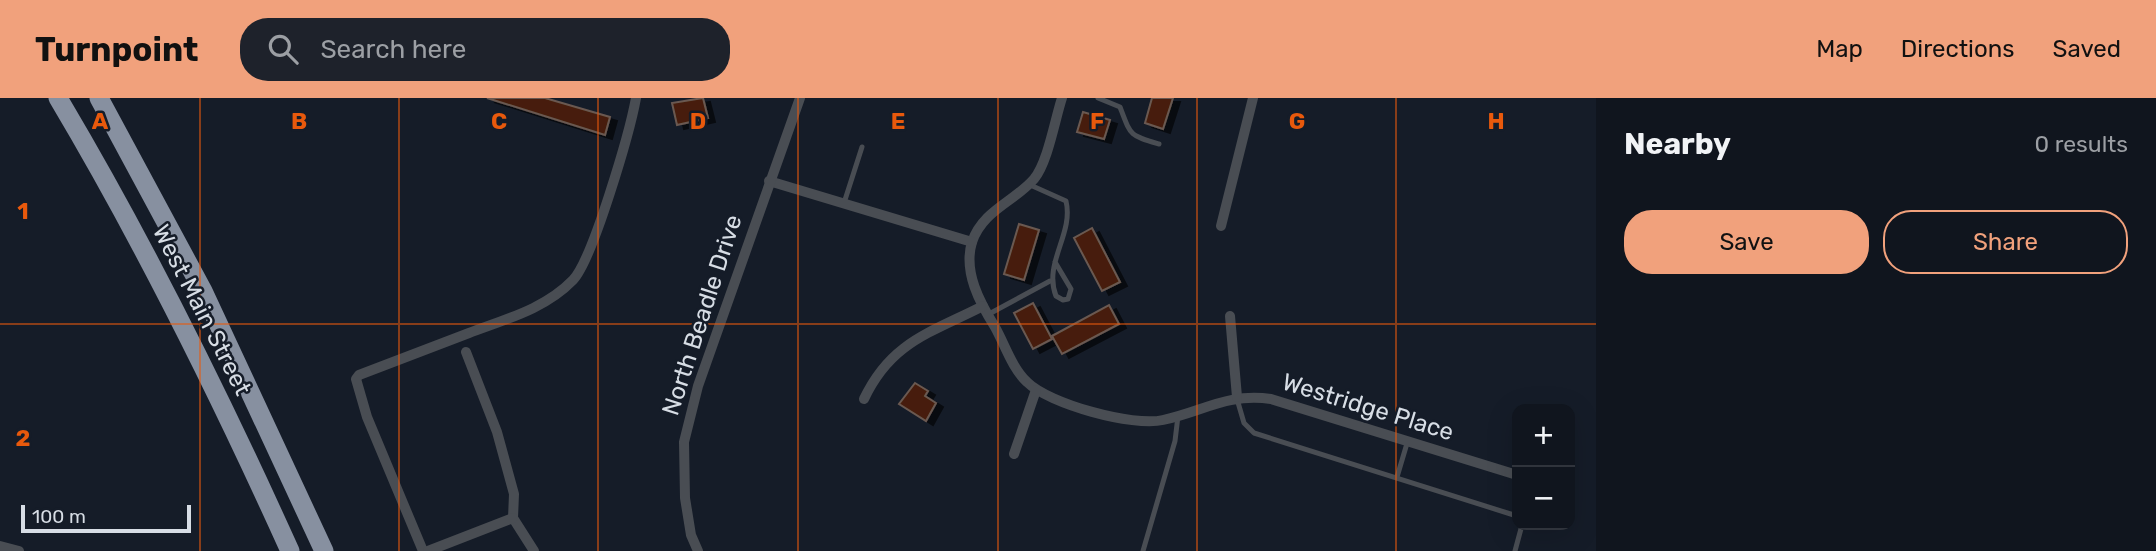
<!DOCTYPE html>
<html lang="en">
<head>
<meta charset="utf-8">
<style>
  body { margin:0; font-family:Rubik,sans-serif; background:#1e222b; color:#f1f3f6 }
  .controls { position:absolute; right:21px; bottom:21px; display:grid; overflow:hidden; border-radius:14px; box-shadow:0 7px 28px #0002 }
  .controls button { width:63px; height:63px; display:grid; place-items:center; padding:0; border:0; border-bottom:2px solid #30343c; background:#10151e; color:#f1f3f6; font:35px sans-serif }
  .scale { position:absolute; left:21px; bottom:18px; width:170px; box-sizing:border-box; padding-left:7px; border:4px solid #d7dde5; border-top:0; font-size:19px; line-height:24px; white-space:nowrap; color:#d7dde5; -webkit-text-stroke:5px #151c28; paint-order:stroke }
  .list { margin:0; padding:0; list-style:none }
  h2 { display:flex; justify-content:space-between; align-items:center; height:91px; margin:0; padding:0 28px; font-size:30px }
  h2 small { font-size:23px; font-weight:400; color:#9c9fa4 }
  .actions { display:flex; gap:14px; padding:21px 28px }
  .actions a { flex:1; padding:16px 0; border:2px solid #f1a17c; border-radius:28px; text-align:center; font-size:24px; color:#f1a17c }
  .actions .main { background:#f1a17c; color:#111 }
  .icon { flex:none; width:38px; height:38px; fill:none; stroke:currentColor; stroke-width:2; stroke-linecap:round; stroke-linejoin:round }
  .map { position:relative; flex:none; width:1596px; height:453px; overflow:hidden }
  header { display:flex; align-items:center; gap:42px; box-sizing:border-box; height:98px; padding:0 35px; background:#f1a17c; color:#111 }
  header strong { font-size:33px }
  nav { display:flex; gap:38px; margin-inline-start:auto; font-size:24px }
  .search { width:490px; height:63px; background:#1e222b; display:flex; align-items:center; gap:18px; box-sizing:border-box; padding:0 24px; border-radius:28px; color:#9c9fa4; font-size:26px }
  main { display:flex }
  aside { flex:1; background:#10151e }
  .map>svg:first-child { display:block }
</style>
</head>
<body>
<header>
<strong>Turnpoint</strong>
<div class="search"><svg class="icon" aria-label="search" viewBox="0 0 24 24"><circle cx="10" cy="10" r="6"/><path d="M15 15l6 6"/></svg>Search here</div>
<nav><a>Map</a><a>Directions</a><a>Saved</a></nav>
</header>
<main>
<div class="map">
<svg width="1596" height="453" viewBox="0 0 1596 453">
  <defs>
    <filter id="shadow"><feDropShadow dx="7" dy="4" stdDeviation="0" flood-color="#0009"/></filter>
  </defs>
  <rect width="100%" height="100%" fill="#151c28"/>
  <g fill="#461f0a" stroke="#6a5951" stroke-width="2" filter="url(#shadow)">
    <polygon points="487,0 545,0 610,19 605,37"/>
    <polygon points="703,0 708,20 677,27 672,5"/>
    <polygon points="1152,0 1173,0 1163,31 1145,25"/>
    <polygon points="1083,14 1110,22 1104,41 1077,34"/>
    <polygon points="1019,126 1039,132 1024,182 1004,176"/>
    <polygon points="1092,130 1120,184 1102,193 1074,140"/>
    <polygon points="1033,205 1052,241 1033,251 1014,215"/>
    <polygon points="1109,207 1119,226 1062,256 1052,238"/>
    <polygon points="915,285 928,293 925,298 936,305 926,323 899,306"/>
  </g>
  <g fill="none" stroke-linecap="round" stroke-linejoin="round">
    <g stroke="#494d53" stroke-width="5">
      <path d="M1098,0L1120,9C1131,38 1129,37 1159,46"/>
      <path d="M1028,86L1066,103C1074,136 1043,165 1056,198L1063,202L1068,201L1071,191L1055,164"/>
      <polyline points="844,105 862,49"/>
      <polyline points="989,216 1050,183"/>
      <polyline points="1237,301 1244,325 1254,335 1517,418"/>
      <polyline points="1397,379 1408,342"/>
      <polyline points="1143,453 1175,343 1178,318"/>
      <polyline points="1515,453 1522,427"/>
    </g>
    <g stroke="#494d53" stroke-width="10">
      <path d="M1062,0C1055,21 1048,64 1034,81C1014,104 983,112 972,144C963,174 980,205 995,229C1005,247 1012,270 1027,284C1049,306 1133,329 1163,322C1204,313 1227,295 1271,301L1517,377"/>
      <polyline points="769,83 972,144"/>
      <polyline points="1221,128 1253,0"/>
      <polyline points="1230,218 1237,299"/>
      <polyline points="466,254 497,334 514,396 513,420 534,453"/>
      <path d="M864,301C891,244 930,235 983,208"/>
      <polyline points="1014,356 1036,292"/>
      <polyline points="0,448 19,453"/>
      <path d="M423,453L367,319L356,281L359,277C395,263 432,249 469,235C506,221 545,211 573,182C593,161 630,33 636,0"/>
      <polyline points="428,453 513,420"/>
      <polyline points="698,453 691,437 685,400 684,344 698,288 800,0"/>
    </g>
    <g stroke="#8790a0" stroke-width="19">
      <path d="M58,0C145,146 220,298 290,453"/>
      <polyline points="99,0 203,193 324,453"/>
    </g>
  </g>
  <path fill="none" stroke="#e8590c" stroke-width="2" stroke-opacity="0.55" d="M200,0V453M399,0V453M598,0V453M798,0V453M998,0V453M1197,0V453M1396,0V453M0,226H1596"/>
  <g text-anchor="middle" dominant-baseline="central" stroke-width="5" stroke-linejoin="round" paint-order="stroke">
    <g font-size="24" fill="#d7dde5" stroke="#151c28">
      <text transform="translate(202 212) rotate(63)">West Main Street</text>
      <text transform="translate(702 217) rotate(-72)">North Beadle Drive</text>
      <text transform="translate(1368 309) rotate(17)">Westridge Place</text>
    </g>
  </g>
  <g font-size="23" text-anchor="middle" font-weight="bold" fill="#e8590c" stroke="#151c28" stroke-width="5" stroke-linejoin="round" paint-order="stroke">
    <text x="100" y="31">A</text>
    <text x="299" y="31">B</text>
    <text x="499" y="31">C</text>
    <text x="698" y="31">D</text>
    <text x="898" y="31">E</text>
    <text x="1097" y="31">F</text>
    <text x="1297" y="31">G</text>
    <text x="1496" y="31">H</text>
    <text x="23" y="121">1</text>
    <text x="23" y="348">2</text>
  </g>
</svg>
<div class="controls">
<button>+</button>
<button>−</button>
</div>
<div class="scale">100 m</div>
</div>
<aside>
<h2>Nearby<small>0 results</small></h2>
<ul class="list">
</ul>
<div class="actions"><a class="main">Save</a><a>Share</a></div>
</aside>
</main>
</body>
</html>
